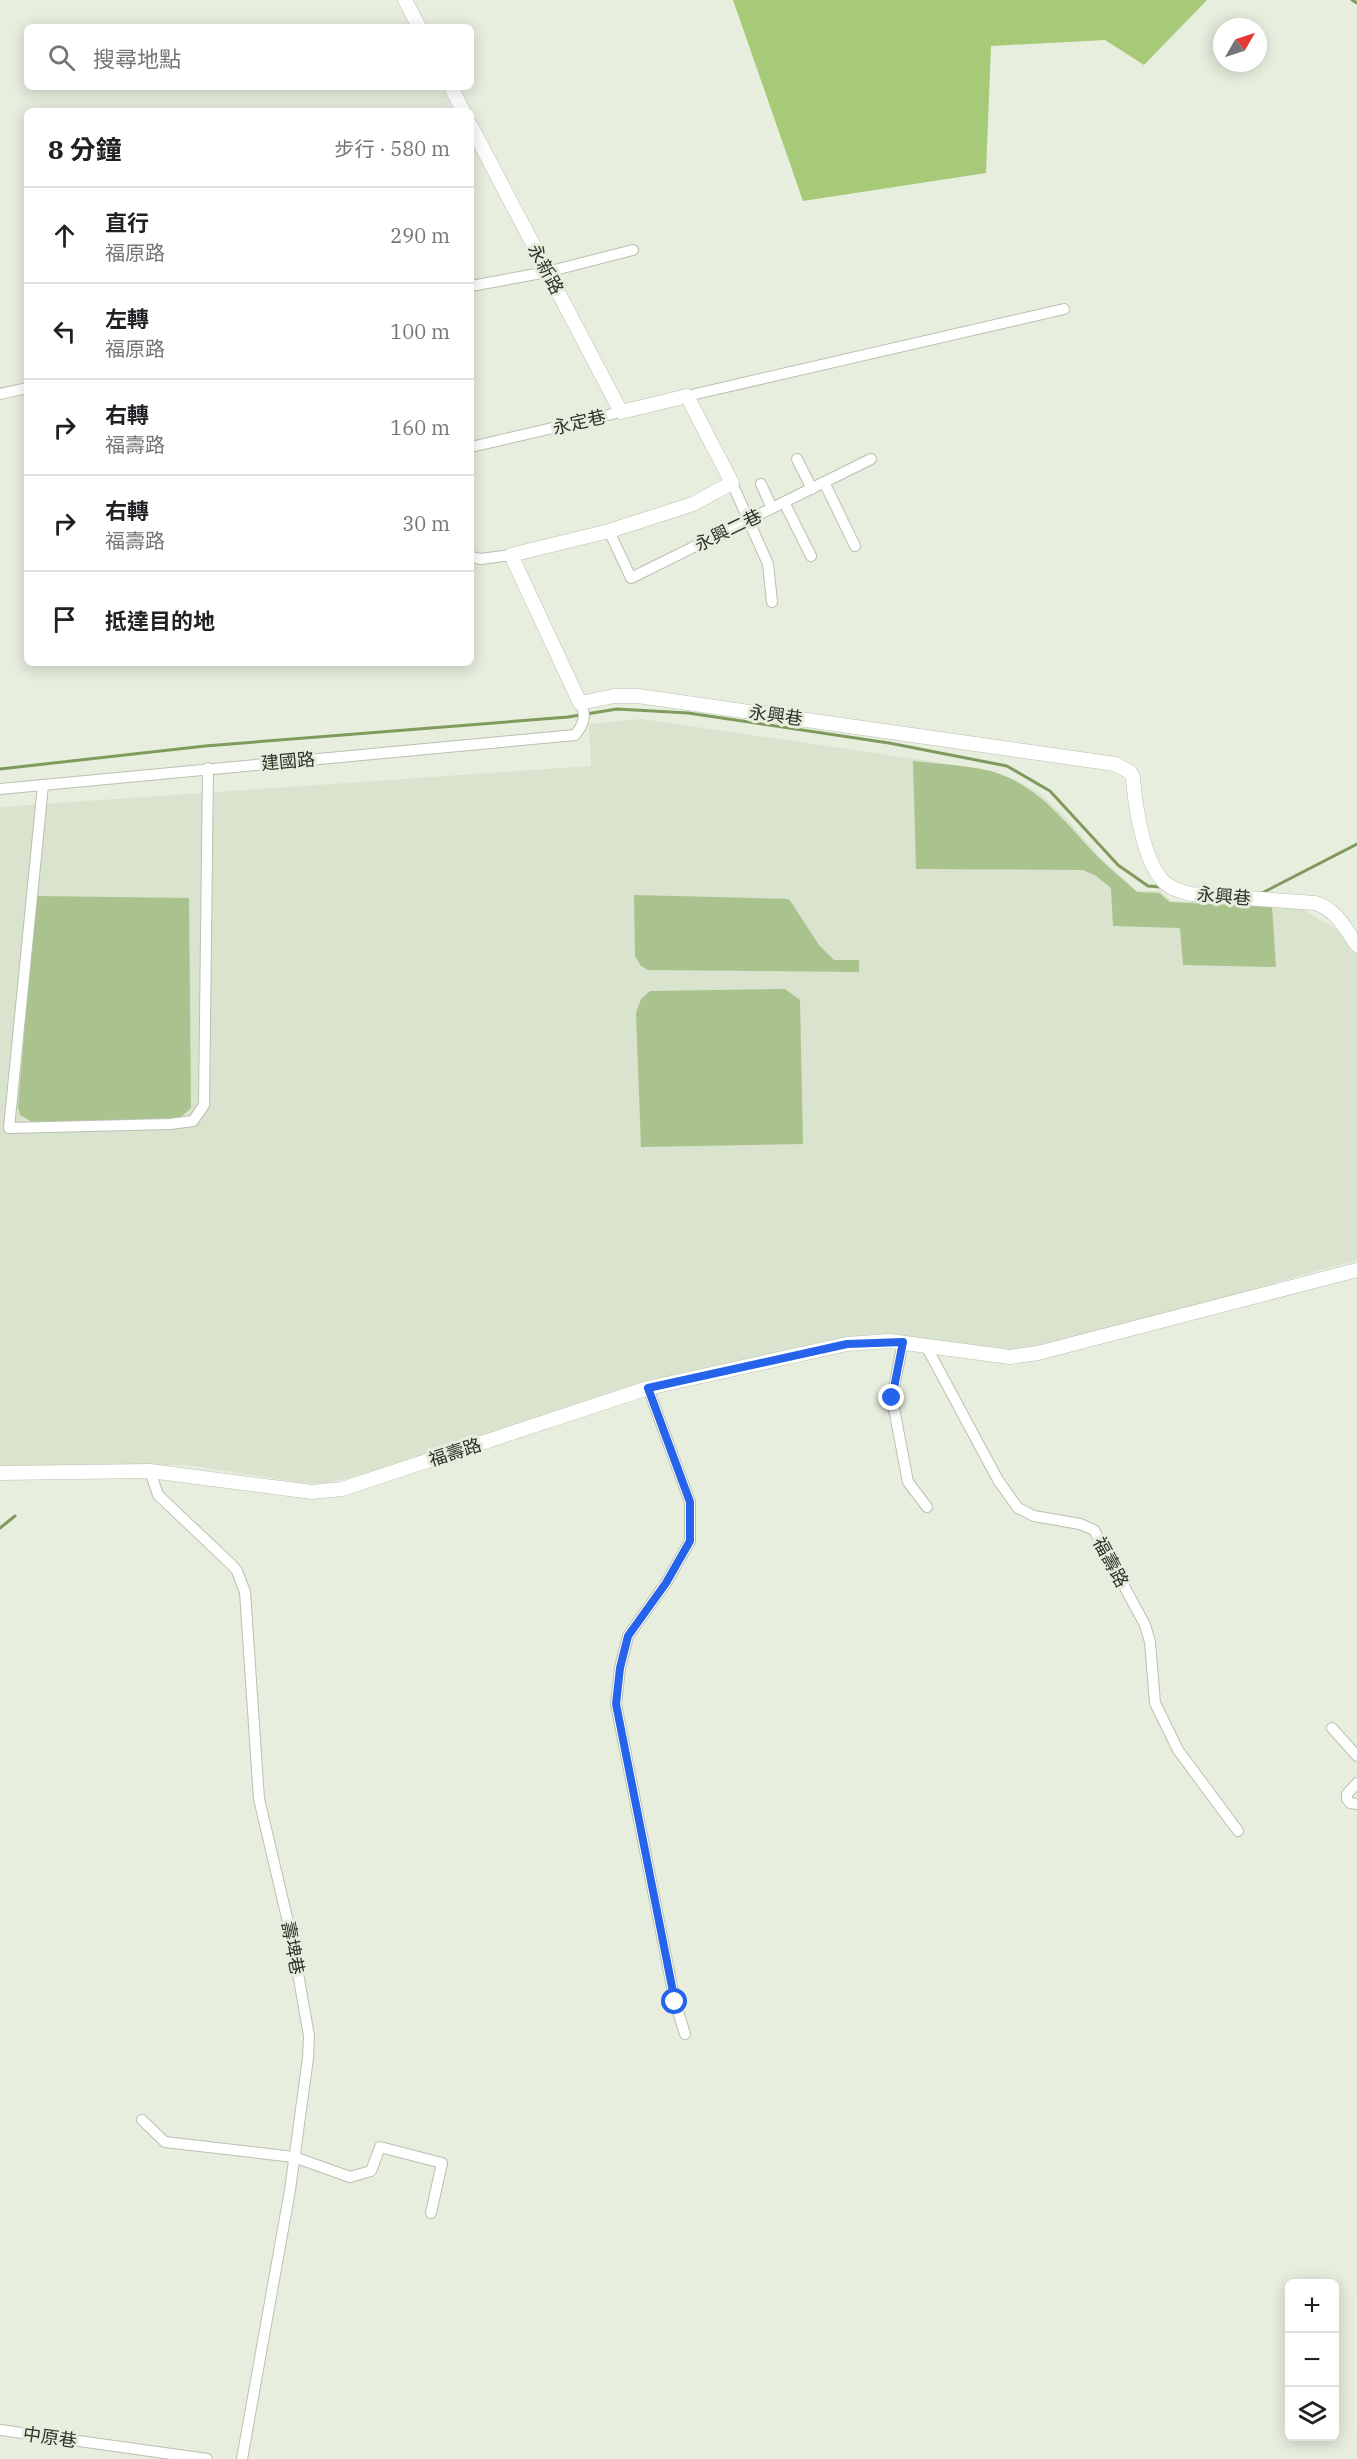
<!DOCTYPE html>
<html lang="zh-TW">
<head>
<meta charset="utf-8">
<style>
  body { margin:0; font-family:"IBM Plex Serif","Noto Sans TC",serif; background:#f6f6f6; color:#202124 }
  .controls { position:absolute; right:18px; bottom:18px; display:grid; overflow:hidden; border-radius:9px; box-shadow:0 3px 15px #0003 }
  .controls button { width:54px; height:54px; display:grid; place-items:center; padding:0; border:0; border-bottom:2px solid #e0e0e0; background:#fff; color:#202124; font:30px sans-serif }
  .compass { position:absolute; left:1213px; top:18px; width:54px; height:54px; border-radius:50%; background:#fff; box-shadow:0 3px 15px #0003; rotate:51deg }
  .stop { position:absolute; width:18px; height:18px; margin:-14px; border:4px solid #2563eb; border-radius:50%; background:#fff }
  .stop.end { background:#2563eb; border-color:#fff; box-shadow:0 2px 6px #0008 }
  .list { margin:0; padding:0; list-style:none }
  h2 { display:flex; justify-content:space-between; align-items:center; height:78px; margin:0; padding:0 24px; font-size:26px }
  h2 small { font-size:20px; font-weight:400; color:#757577 }
  .list li { display:grid; grid-template-columns:39px 1fr auto; gap:18px; align-items:center; box-sizing:border-box; height:96px; padding:0 24px; border-top:2px solid #e0e0e0 }
  .list b { display:block; font-size:22px; white-space:nowrap }
  .list p { margin:0; font-size:20px; white-space:nowrap; color:#757577 }
  .list em { font-size:20px; font-style:normal; color:#757577 }
  .icon { flex:none; width:33px; height:33px; fill:none; stroke:currentColor; stroke-width:2; stroke-linecap:round; stroke-linejoin:round }
  .map { position:relative; flex:none; width:1357px; height:2459px; overflow:hidden }
  .search { position:absolute; background:#fff; box-shadow:0 3px 15px #0003; left:24px; top:24px; width:450px; height:66px; display:flex; align-items:center; gap:15px; box-sizing:border-box; padding:0 21px; border-radius:9px; color:#757577; font-size:22px }
  .panel { position:absolute; background:#fff; box-shadow:0 3px 15px #0003; left:24px; top:108px; width:450px; height:558px; border-radius:9px }
  .map>svg:first-child { display:block }
</style>
</head>
<body>
<div class="map">
<svg width="1357" height="2459" viewBox="0 0 1357 2459">
  <rect width="100%" height="100%" fill="#e7eede"/>
  <polygon fill="#d9e3cd" points="642,719 990,770 1016,780 1041,794 1065,817 1101,858 1137,891 1160,891 1171,901 1300,908 1342,933 1357,952 1357,1260 1032,1350 1008,1349 903,1336 843,1337 635,1386 351,1478 325,1483 303,1483 188,1465 0,1466 0,807 591,766 589,724"/>
  <g fill="#aac28e">
    <path d="M913,761C938,764 966,765 990,771C1040,785 1066,824 1100,859C1111,870 1125,881 1137,892L1159,893L1170,902L1272,907L1276,967L1183,965L1180,928L1113,926L1111,888L1096,876L1083,870L916,869Z"/>
    <polygon points="634,895 789,899 819,945 834,960 859,960 859,972 648,970 641,966 635,956"/>
    <polygon points="36,896 189,898 191,1108 180,1118 34,1123 20,1115 18,1107"/>
    <polygon points="785,989 800,1000 803,1144 641,1147 636,1013 641,999 650,991"/>
  </g>
  <polygon fill="#a6ca77" points="733,0 1207,0 1144,65 1105,40 991,46 986,173 803,201"/>
  <g fill="none" stroke-linecap="round" stroke-linejoin="round">
    <g stroke="#809a5e" stroke-width="3">
      <polyline points="1352,0 1357,3"/>
      <polyline points="0,769 205,746 568,717 617,709 688,713 889,743 1007,766 1050,791 1118,865 1148,886 1161,887"/>
      <polyline points="1260,894 1357,844"/>
      <polyline points="0,1528 15,1516"/>
    </g>
    <defs>
      <g id="minor">
        <polyline points="471,286 547,272 633,250"/>
        <polyline points="0,394 27,388"/>
        <polyline points="687,396 1064,309"/>
        <polyline points="471,447 621,412"/>
        <polyline points="797,459 812,489"/>
        <polyline points="824,482 855,546"/>
        <polyline points="732,483 768,564 772,602"/>
        <polyline points="761,484 772,508"/>
        <polyline points="784,502 811,556"/>
        <polyline points="609,531 631,578 871,459"/>
        <polyline points="471,557 481,559 511,555"/>
        <polyline points="43,785 9,1128 170,1124 193,1121 204,1105 208,768"/>
        <path d="M0,789L575,735C584,724 587,715 580,703"/>
        <polyline points="903,1342 892,1398 908,1482 927,1507"/>
        <polyline points="925,1344 998,1480 1018,1508 1034,1516 1080,1524 1094,1530 1145,1625 1150,1642 1155,1703 1178,1750 1238,1831"/>
        <polyline points="648,1388 690,1502 690,1541 666,1583 628,1636 620,1668 616,1704 675,2002 685,2034"/>
        <polyline points="150,1471 158,1495 232,1565 237,1571 245,1592 259,1799 292,1939 309,2036 308,2058 290,2190 242,2459"/>
        <polyline points="1332,1728 1357,1756"/>
        <polyline points="1357,1783 1347,1794 1347,1799 1350,1803 1357,1804"/>
        <polyline points="142,2120 165,2142 294,2157 350,2177 371,2171 380,2147 442,2163 431,2213"/>
        <polyline points="0,2430 207,2459"/>
      </g>
      <g id="tertiary">
        <polyline points="405,0 419,27"/>
        <polyline points="451,87 463,111"/>
        <path d="M471,126L621,412L687,396L732,483L693,504L609,531L511,555L580,703L614,696H638L1115,764L1130,772L1133,777C1135,806 1143,858 1162,880C1170,889 1181,891 1191,894L1315,903C1336,909 1345,928 1357,945"/>
        <polyline points="0,1473 150,1471 312,1492 342,1489 648,1388 847,1344 890,1341 1010,1357 1038,1353 1357,1270"/>
      </g>
    </defs>
    <use href="#minor" stroke="#b9c1b1" stroke-width="12"/>
    <use href="#tertiary" stroke="#b9c1b1" stroke-width="15"/>
    <use href="#minor" stroke="#fff" stroke-width="10"/>
    <use href="#tertiary" stroke="#fff" stroke-width="14"/>
  </g>
  <g fill="none" stroke-linecap="round" stroke-linejoin="round">
    <polyline stroke="#2563eb" stroke-width="8" points="675,2002 616,1704 620,1668 628,1636 666,1583 690,1541 690,1502 648,1388 847,1344 903,1342 892,1398"/>
  </g>
  <g text-anchor="middle" dominant-baseline="central" stroke-width="6" stroke-linejoin="round" paint-order="stroke">
    <g font-size="18" fill="#2f322c" stroke="#e7eede">
      <text transform="translate(546 269) rotate(62)">永新路</text>
      <text transform="translate(579 422) rotate(-13)">永定巷</text>
      <text transform="translate(728 530) rotate(-26)">永興二巷</text>
      <text transform="translate(776 715) rotate(8)">永興巷</text>
      <text transform="translate(288 761) rotate(-5)">建國路</text>
      <text transform="translate(1224 896) rotate(5)">永興巷</text>
      <text transform="translate(455 1452) rotate(-18)">福壽路</text>
      <text transform="translate(1111 1562) rotate(62)">福壽路</text>
      <text transform="translate(293 1948) rotate(79)">壽埤巷</text>
      <text transform="translate(50 2437) rotate(8)">中原巷</text>
    </g>
  </g>
</svg>
<div class="controls">
<button>+</button>
<button>−</button>
<button><svg class="icon" aria-label="layers" viewBox="0 0 24 24"><path d="M12 4l9 5-9 5-9-5zM3 14l9 5 9-5"/></svg></button>
</div>
<svg class="compass" viewBox="-18 -18 36 36"><path d="M0-13l5 13h-10z" fill="#e53935"/><path d="M0 13l5-13h-10z" fill="#757577"/></svg>
<div class="stop" style="left:675px;top:2002px"></div>
<div class="stop end" style="left:892px;top:1398px"></div>
<div class="search"><svg class="icon" aria-label="search" viewBox="0 0 24 24"><circle cx="10" cy="10" r="6"/><path d="M15 15l6 6"/></svg>搜尋地點</div>
<section class="panel">
<h2>8 分鐘<small>步行 · 580 m</small></h2>
<ul class="list">
<li><svg class="icon" aria-label="ahead" viewBox="0 0 24 24"><path d="M12 20V5M6 11l6-6 6 6"/></svg><div><b>直行</b><p>福原路</p></div><em>290 m</em></li>
<li><svg class="icon" aria-label="left" viewBox="0 0 24 24"><path d="M17 20v-9H6M10 6l-5 5 5 5"/></svg><div><b>左轉</b><p>福原路</p></div><em>100 m</em></li>
<li><svg class="icon" aria-label="right" viewBox="0 0 24 24"><path d="M7 20v-9h11M14 6l5 5-5 5"/></svg><div><b>右轉</b><p>福壽路</p></div><em>160 m</em></li>
<li><svg class="icon" aria-label="right" viewBox="0 0 24 24"><path d="M7 20v-9h11M14 6l5 5-5 5"/></svg><div><b>右轉</b><p>福壽路</p></div><em>30 m</em></li>
<li><svg class="icon" aria-label="arrive" viewBox="0 0 24 24"><path d="M6 21V4h12l-3 4 3 4H6"/></svg><div><b>抵達目的地</b></div></li>
</ul>
</section>
</div>
</body>
</html>
